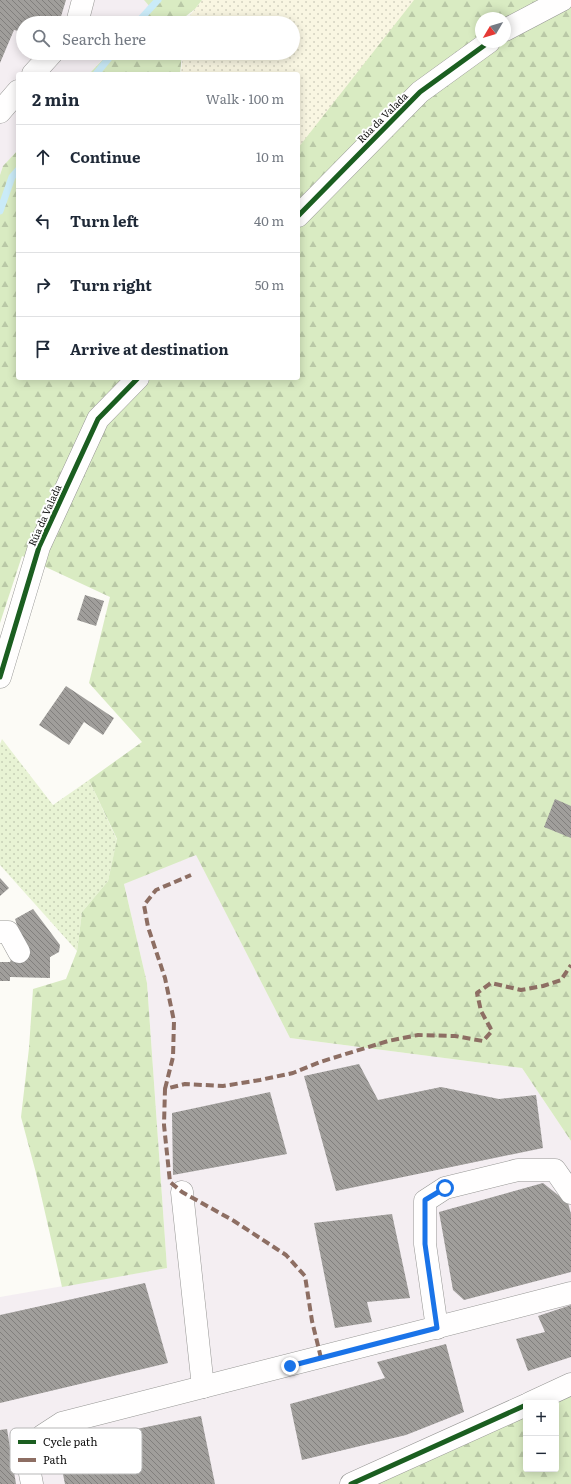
<!DOCTYPE html>
<html lang="en">
<head>
<meta charset="utf-8">
<style>
  body { margin:0; font-family:Literata,serif; background:#f6f6f7; color:#1f2937 }
  .controls { position:absolute; right:12px; bottom:12px; display:grid; overflow:hidden; border-radius:4px; box-shadow:0 2px 10px #0003 }
  .controls button { width:36px; height:36px; display:grid; place-items:center; padding:0; border:0; border-bottom:1px solid #e0e1e3; background:#fff; color:#1f2937; font:20px sans-serif }
  .compass { position:absolute; left:475px; top:12px; width:36px; height:36px; border-radius:50%; background:#fff; box-shadow:0 2px 10px #0003; rotate:232deg }
  .stop { position:absolute; width:12px; height:12px; margin:-9px; border:3px solid #1a73e8; border-radius:50%; background:#fff }
  .stop.end { background:#1a73e8; border-color:#fff; box-shadow:0 1px 4px #0008 }
  .list { margin:0; padding:0; list-style:none }
  h2 { display:flex; justify-content:space-between; align-items:center; height:52px; margin:0; padding:0 16px; font-size:17px }
  h2 small { font-size:13px; font-weight:400; color:#747a83 }
  .list li { display:grid; grid-template-columns:26px 1fr auto; gap:12px; align-items:center; box-sizing:border-box; height:64px; padding:0 16px; border-top:1px solid #e0e1e3 }
  .list b { display:block; font-size:15px; white-space:nowrap }
  .list em { font-size:13px; font-style:normal; color:#747a83 }
  .icon { flex:none; width:22px; height:22px; fill:none; stroke:currentColor; stroke-width:2; stroke-linecap:round; stroke-linejoin:round }
  .map { position:relative; flex:none; width:571px; height:1484px; overflow:hidden }
  .search { position:absolute; background:#fff; box-shadow:0 2px 10px #0003; left:16px; top:16px; width:284px; height:44px; display:flex; align-items:center; gap:10px; box-sizing:border-box; padding:0 14px; border-radius:22px; color:#747a83; font-size:15px }
  .panel { position:absolute; background:#fff; box-shadow:0 2px 10px #0003; left:16px; top:72px; width:284px; height:308px; border-radius:4px }
  .map>svg:first-child { display:block }
</style>
</head>
<body>
<div class="map">
<svg width="571" height="1484" viewBox="0 0 571 1484">
  <defs>
    <pattern id="farmland-dots" width="8" height="8" patternUnits="userSpaceOnUse"><rect width="8" height="8" fill="#f9f6e2"/><path d="M2 2h.1M6 6h.1" fill="none" stroke="#d4d2c1" stroke-width="1.8" stroke-linecap="round"/></pattern>
    <pattern id="grass-dots" width="8" height="8" patternUnits="userSpaceOnUse"><rect width="8" height="8" fill="#e8f3d4"/><path d="M2 2h.1M6 6h.1" fill="none" stroke="#c6cfb5" stroke-width="1.8" stroke-linecap="round"/></pattern>
    <pattern id="forest-firs" width="22" height="20" patternUnits="userSpaceOnUse"><rect width="22" height="20" fill="#d9ebc2"/><path d="M5 1l3.5 6h-7zM16 11l3.5 6h-7z" fill="#b9c8a6"/></pattern>
    <pattern id="building-back-hatch" width="6" height="6" patternUnits="userSpaceOnUse"><rect width="6" height="6" fill="#a09e9b"/><path d="M-1 5l2 2M0 0l6 6M5-1l2 2" fill="none" stroke="#817f7d"/></pattern>
  </defs>
  <rect width="100%" height="100%" fill="#fcfbf6"/>
  <g fill="#f4eef2">
    <polygon points="0,0 158,0 136,23 23,23 23,53 108,53 89,74 18,74 18,150 3,166 0,175"/>
    <polygon points="195,852 290,1038 522,1068 571,1141 571,1384 351,1484 0,1484 0,1297 167,1268 147,983 124,884"/>
  </g>
  <polygon fill="url(#farmland-dots)" points="202,0 423,0 298,169 298,74 181,74 183,53 293,53 293,23 184,23"/>
  <polygon fill="url(#grass-dots)" points="2,739 53,805 89,780 117,840 108,881 82,912 77,951 0,865 0,744"/>
  <g fill="url(#forest-firs)" fill-rule="evenodd">
    <polygon points="144,0 202,0 195,9 177,23 137,23 151,8"/>
    <path d="M414,0H571V1141L522,1068L290,1038L196,855L124,884L147,983L167,1268L62,1287L36,1173L21,1117L29,1048L33,989L66,979L77,951L82,912L108,881L117,839L89,780L142,742L89,683L110,597L22,556L0,623V175L3,166L18,150V378H298V148ZM481,18H505V42H481Z"/>
    <polygon points="109,53 182,53 180,74 89,74"/>
    <polygon points="571,1384 571,1484 351,1484 526,1405 526,1469 556,1469 556,1403"/>
  </g>
  <g fill="none" stroke-linecap="round" stroke-linejoin="round">
    <g stroke="#caebf8" stroke-width="7">
      <polyline points="137,23 158,0"/>
      <polyline points="96,74 113,53"/>
      <polyline points="0,211 12,177 18,170"/>
    </g>
  </g>
  <g fill="url(#building-back-hatch)">
    <polygon points="0,0 66,0 59,23 23,23 23,32 14,30 0,63"/>
    <polygon points="85,595 104,601 96,626 77,620"/>
    <polygon points="66,686 114,718 103,735 84,722 69,745 39,725"/>
    <polygon points="555,799 571,806 571,838 544,827"/>
    <polygon points="0,878 9,888 0,896"/>
    <polygon points="33,909 60,945 59,952 50,957 50,978 10,977 10,981 0,981 0,962 10,962 12,957 28,957 15,919"/>
    <polygon points="359,1064 378,1100 441,1087 499,1099 536,1095 543,1148 336,1191 304,1076"/>
    <polygon points="270,1092 287,1154 173,1175 172,1113"/>
    <polygon points="543,1183 568,1203 571,1214 571,1272 464,1300 453,1290 439,1212"/>
    <polygon points="392,1214 410,1298 367,1302 372,1322 335,1328 314,1223"/>
    <polygon points="145,1283 168,1363 0,1403 0,1315"/>
    <polygon points="571,1305 571,1357 528,1371 516,1339 545,1332 538,1316"/>
    <polygon points="446,1344 464,1412 406,1435 302,1460 290,1404 385,1378 377,1362"/>
    <polygon points="201,1416 215,1484 65,1484 57,1445"/>
    <polygon points="7,1429 16,1484 0,1484 0,1430"/>
  </g>
  <g fill="none" stroke-linecap="round" stroke-linejoin="round">
    <defs>
      <g id="minor">
        <polyline points="77,23 83,0"/>
        <polyline points="505,30 562,0"/>
        <polyline points="33,74 52,53"/>
        <polyline points="0,112 18,91"/>
        <polyline points="298,216 420,92 489,42"/>
        <polyline points="0,677 39,547 98,419 138,378"/>
        <polyline points="0,932 8,932 19,952"/>
        <polyline points="182,1192 203,1387"/>
        <polyline points="437,1328 425,1244 425,1201 445,1188 518,1170 555,1170 571,1193"/>
        <polyline points="530,1403 571,1384"/>
        <polyline points="32,1484 28,1463 42,1436 62,1423 571,1293"/>
        <polyline points="351,1484 526,1405"/>
      </g>
    </defs>
    <use href="#minor" stroke="#969694" stroke-width="23"/>
    <use href="#minor" stroke="#fffefe" stroke-width="22"/>
    <g stroke="#8d6e63" stroke-width="4" stroke-dasharray="8 4" stroke-linecap="butt">
      <polyline points="165,1089 173,1057 174,1021 165,978 148,927 144,905 156,890 191,875"/>
      <polyline points="321,1358 312,1321 305,1276 286,1255 234,1221 182,1192 170,1182 164,1125 165,1089 185,1084 223,1086 260,1080 293,1073 320,1062 388,1041 418,1035 455,1036 483,1041 492,1031 481,1011 477,993 491,983 521,990 543,986 561,980 571,965"/>
    </g>
    <defs>
      <g id="cycleway">
        <polyline points="298,216 420,92 489,42"/>
        <polyline points="0,677 39,547 98,419 138,378"/>
        <polyline points="351,1484 526,1405"/>
      </g>
    </defs>
    <use href="#cycleway" stroke="#fff" stroke-width="8"/>
    <use href="#cycleway" stroke="#1b5e20" stroke-width="5"/>
  </g>
  <g fill="none" stroke-linecap="round" stroke-linejoin="round">
    <polyline stroke="#1a73e8" stroke-width="5" points="290,1366 437,1328 425,1244 425,1200 445,1188"/>
  </g>
  <g text-anchor="middle" dominant-baseline="central" stroke-width="4" stroke-linejoin="round" paint-order="stroke">
    <g font-size="10" fill="#101010" stroke="#fff">
      <text transform="translate(382 117) rotate(-45)">Rúa da Valada</text>
      <text transform="translate(44 515) rotate(-66)">Rúa da Valada</text>
    </g>
  </g>
  <rect x="10" y="1428" width="132" height="46" rx="6" fill="#fff" stroke="#b7b7b7" stroke-width="1"/>
  <rect x="18" y="1440" width="18" height="4" fill="#1b5e20"/>
  <rect x="18" y="1458" width="18" height="4" fill="#8d6e63"/>
  <g font-size="11" fill="#101010">
    <text x="43" y="1446">Cycle path</text>
    <text x="43" y="1464">Path</text>
  </g>
</svg>
<div class="controls">
<button>+</button>
<button>−</button>
</div>
<svg class="compass" viewBox="-18 -18 36 36"><path d="M0-13l5 13h-10z" fill="#e53935"/><path d="M0 13l5-13h-10z" fill="#747a83"/></svg>
<div class="stop" style="left:445px;top:1188px"></div>
<div class="stop end" style="left:290px;top:1366px"></div>
<div class="search"><svg class="icon" aria-label="search" viewBox="0 0 24 24"><circle cx="10" cy="10" r="6"/><path d="M15 15l6 6"/></svg>Search here</div>
<section class="panel">
<h2>2 min<small>Walk · 100 m</small></h2>
<ul class="list">
<li><svg class="icon" aria-label="ahead" viewBox="0 0 24 24"><path d="M12 20V5M6 11l6-6 6 6"/></svg><div><b>Continue</b></div><em>10 m</em></li>
<li><svg class="icon" aria-label="left" viewBox="0 0 24 24"><path d="M17 20v-9H6M10 6l-5 5 5 5"/></svg><div><b>Turn left</b></div><em>40 m</em></li>
<li><svg class="icon" aria-label="right" viewBox="0 0 24 24"><path d="M7 20v-9h11M14 6l5 5-5 5"/></svg><div><b>Turn right</b></div><em>50 m</em></li>
<li><svg class="icon" aria-label="arrive" viewBox="0 0 24 24"><path d="M6 21V4h12l-3 4 3 4H6"/></svg><div><b>Arrive at destination</b></div></li>
</ul>
</section>
</div>
</body>
</html>
